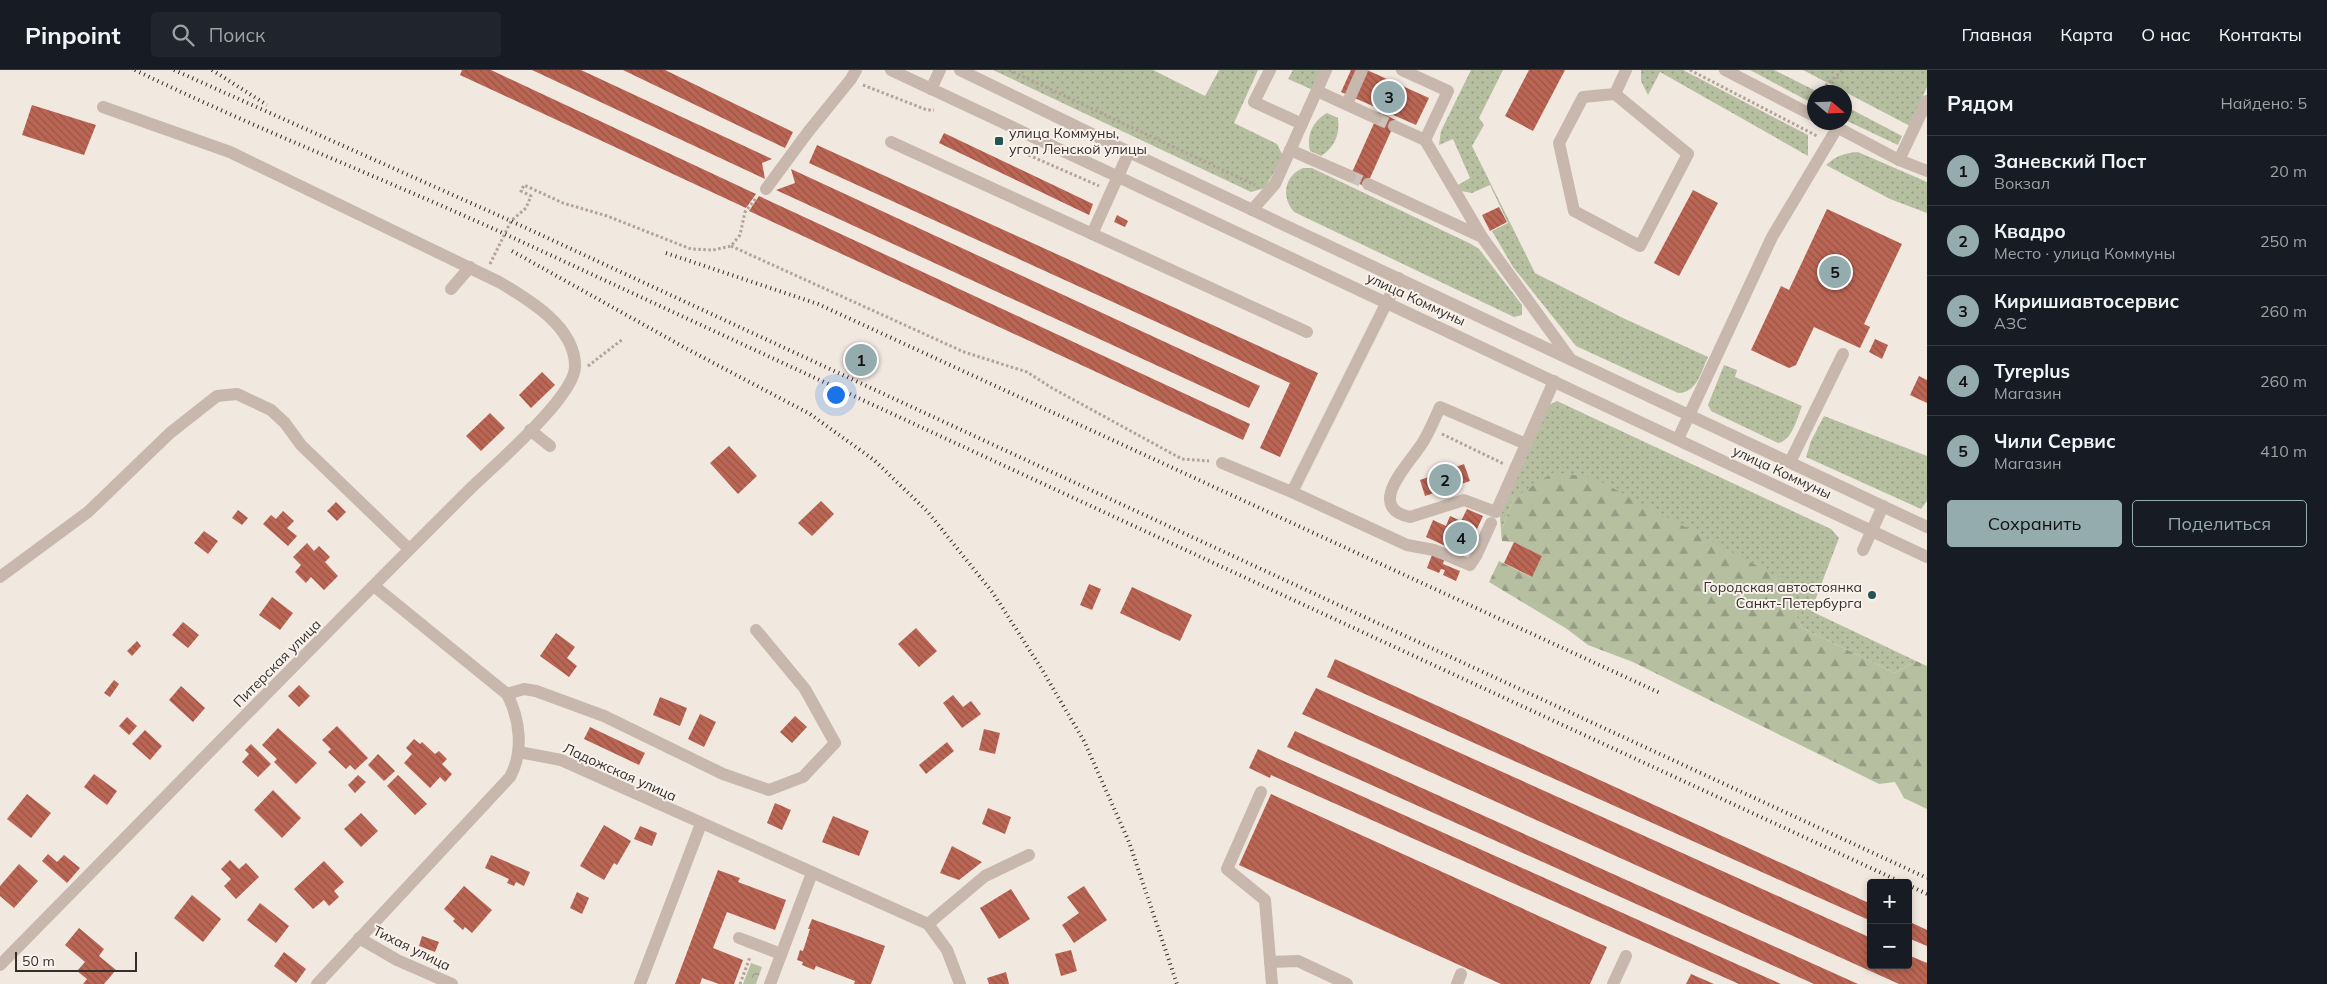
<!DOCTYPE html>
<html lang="ru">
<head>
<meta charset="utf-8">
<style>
  body { margin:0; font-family:Mulish,sans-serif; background:#20242c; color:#f1f3f6 }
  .controls { position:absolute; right:15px; bottom:15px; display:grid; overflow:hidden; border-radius:5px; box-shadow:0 2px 8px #0003 }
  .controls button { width:45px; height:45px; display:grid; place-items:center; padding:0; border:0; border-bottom:1px solid #363941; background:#171b24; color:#f1f3f6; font:25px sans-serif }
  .compass { position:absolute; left:1807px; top:15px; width:45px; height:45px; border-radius:50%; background:#171b24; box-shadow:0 2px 8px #0003; rotate:109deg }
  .scale { position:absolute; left:15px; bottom:12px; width:122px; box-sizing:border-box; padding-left:5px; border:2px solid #372e2b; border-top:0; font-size:14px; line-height:18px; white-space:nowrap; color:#372e2b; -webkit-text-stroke:4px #f9f2ec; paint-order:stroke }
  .you { position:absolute; left:835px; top:324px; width:18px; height:18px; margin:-12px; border:4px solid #fff; border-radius:50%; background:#1a73e8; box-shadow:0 0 0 8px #1a73e833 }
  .badge { display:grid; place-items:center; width:32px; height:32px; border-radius:50%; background:#95acae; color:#111; font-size:16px; font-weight:700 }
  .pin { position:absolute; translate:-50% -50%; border:2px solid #fff; box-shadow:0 1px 5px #0006 }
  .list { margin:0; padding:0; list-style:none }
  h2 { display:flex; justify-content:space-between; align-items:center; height:65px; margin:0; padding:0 20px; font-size:21px }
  h2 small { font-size:16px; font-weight:400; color:#9ea1a6 }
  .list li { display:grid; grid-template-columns:32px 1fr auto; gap:15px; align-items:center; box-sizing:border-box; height:70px; padding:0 20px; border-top:1px solid #363941 }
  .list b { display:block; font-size:19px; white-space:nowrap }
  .list p { margin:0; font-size:16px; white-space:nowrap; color:#9ea1a6 }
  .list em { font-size:16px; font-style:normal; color:#9ea1a6 }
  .actions { display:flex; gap:10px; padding:15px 20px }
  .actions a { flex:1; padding:11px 0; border:1px solid #95acae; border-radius:5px; text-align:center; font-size:18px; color:#95acae }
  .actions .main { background:#95acae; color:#111 }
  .icon { flex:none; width:28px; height:28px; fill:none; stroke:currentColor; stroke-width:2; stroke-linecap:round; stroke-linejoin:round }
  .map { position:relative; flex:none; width:1927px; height:914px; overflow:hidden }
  header { display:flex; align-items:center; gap:30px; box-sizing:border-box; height:70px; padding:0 25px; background:#171b24; border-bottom:1px solid #363941 }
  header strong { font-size:24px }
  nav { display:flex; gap:28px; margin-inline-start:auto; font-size:18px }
  .search { width:350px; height:45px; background:#20242c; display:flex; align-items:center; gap:12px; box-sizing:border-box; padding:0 18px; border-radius:5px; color:#9ea1a6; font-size:19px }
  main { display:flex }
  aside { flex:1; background:#171b24 }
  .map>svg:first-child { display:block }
</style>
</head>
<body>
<header>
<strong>Pinpoint</strong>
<div class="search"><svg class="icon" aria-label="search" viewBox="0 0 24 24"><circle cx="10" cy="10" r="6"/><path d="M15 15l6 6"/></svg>Поиск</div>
<nav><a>Главная</a><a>Карта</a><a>О нас</a><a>Контакты</a></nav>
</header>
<main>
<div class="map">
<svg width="1927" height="914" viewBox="0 0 1927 914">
  <defs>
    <pattern id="grass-dots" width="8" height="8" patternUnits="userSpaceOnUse" patternTransform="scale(1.25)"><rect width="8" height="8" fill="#b7bfa1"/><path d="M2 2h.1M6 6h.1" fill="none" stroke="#969c83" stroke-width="1.8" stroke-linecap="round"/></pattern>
    <pattern id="forest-firs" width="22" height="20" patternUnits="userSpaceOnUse" patternTransform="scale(1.25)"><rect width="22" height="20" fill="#b7bfa1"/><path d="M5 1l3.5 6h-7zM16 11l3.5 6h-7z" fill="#969c83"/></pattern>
    <pattern id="park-crowns" width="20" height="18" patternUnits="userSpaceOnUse" patternTransform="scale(1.25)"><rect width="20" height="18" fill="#b7bfa1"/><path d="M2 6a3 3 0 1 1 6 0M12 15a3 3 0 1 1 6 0" fill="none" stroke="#969c83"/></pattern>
    <pattern id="building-back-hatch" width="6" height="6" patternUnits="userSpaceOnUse" patternTransform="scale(1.25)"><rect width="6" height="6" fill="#bb6654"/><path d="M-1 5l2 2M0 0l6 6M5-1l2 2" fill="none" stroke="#995446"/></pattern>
  </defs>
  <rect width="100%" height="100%" fill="#f1e8e0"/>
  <g fill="url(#grass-dots)">
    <polygon points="993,0 1153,0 1205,26 1219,0 1258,0 1234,53 1277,74 1283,86 1265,118 1251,122"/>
    <polygon points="1293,0 1322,0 1313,20 1288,9"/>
    <path d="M1471,0H1503L1479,48L1484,55L1472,76L1535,203L1623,248L1708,287C1701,302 1697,323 1678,323L1576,276L1513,197L1492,161L1508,153L1490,115L1472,123L1461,121L1458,115L1470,108L1453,69L1439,75L1441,61Z"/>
    <polygon points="1641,0 1683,0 1808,65 1808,86 1660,2 1648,25 1641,11"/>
    <polygon points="1750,0 1774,0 1818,22 1814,22 1814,34"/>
    <polygon points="1803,0 1927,0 1927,17 1910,56"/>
    <polygon points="1845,36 1902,66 1898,75 1845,50"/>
    <path d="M1327,43L1338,48C1340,64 1335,77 1321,86L1310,81C1306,65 1313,51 1327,43Z"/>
    <path d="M1858,82L1927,112V143L1890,129L1826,95C1836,86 1844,83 1858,82Z"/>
    <path d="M1303,98H1312L1471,174L1479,179L1522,235V245L1514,247L1294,142C1281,127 1284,106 1303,98Z"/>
    <path d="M1724,295L1737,300L1735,307L1802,336C1797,348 1792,371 1778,373L1711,341L1708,335Z"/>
    <polygon points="1557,331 1831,459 1839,468 1811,541 1916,591 1895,603 1802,558 1779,508 1514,428 1501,461 1500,445 1549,335"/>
    <polygon points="1824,346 1927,386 1927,431 1921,439 1806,387 1811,371"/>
  </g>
  <polygon fill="url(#forest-firs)" points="1554,402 1594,408 1780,508 1802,558 1895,603 1916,591 1927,596 1927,739 1904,728 1895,712 1879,714 1633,592 1588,575 1567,559 1489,512 1499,491 1531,507 1542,486 1514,472 1502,471 1501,461 1514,428"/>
  <polygon fill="url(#park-crowns)" points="751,893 762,897 756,914 743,914"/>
  <g fill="url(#building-back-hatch)">
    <polygon points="462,0 491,0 756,124 746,138 460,5"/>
    <polygon points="532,0 581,0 772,89 762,93 765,109"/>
    <polygon points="623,0 665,0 793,62 785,78"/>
    <polygon points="1351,0 1367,0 1429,28 1416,55 1341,22"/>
    <polygon points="1529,0 1565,0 1533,61 1505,46"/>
    <polygon points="32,35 96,55 84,85 22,65"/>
    <polygon points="1379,42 1396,50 1366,117 1349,109"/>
    <polygon points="944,63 1093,134 1089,145 939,73"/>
    <polygon points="817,75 1318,303 1280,387 1260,378 1290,313 809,93"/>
    <polygon points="791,99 1260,316 1249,338 776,120 795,113"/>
    <polygon points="1693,120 1718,133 1679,206 1654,193"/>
    <polygon points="759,126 1250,354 1243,370 749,141"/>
    <polygon points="1499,137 1507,152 1490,161 1482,145"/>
    <polygon points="1827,139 1902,174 1864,254 1870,257 1860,278 1814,257 1796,295 1789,298 1751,280 1781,216 1789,220"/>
    <polygon points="1117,145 1128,151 1125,157 1114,152"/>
    <polygon points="1875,269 1888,275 1882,289 1869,282"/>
    <polygon points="542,302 555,315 531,338 519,325"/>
    <polygon points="1919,306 1927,310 1927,333 1910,325"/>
    <polygon points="490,343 505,358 481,381 466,366"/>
    <polygon points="729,376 757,406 738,424 710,393"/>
    <polygon points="1464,394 1470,411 1425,426 1420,410"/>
    <polygon points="821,431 834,444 812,466 798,453"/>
    <polygon points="336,432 346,442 337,451 327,441"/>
    <polygon points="1467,439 1483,446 1465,485 1426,467 1433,450 1446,456 1450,446 1461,451"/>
    <polygon points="238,440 248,448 242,455 232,448"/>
    <polygon points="283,441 294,451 287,458 297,466 288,476 263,454 271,445 276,449"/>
    <polygon points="204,461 218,471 208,484 194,473"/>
    <polygon points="1514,472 1542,486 1532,507 1504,493"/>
    <polygon points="307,473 314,481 319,476 330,487 325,492 338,506 324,520 311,507 306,513 295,502 301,495 293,487"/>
    <polygon points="1432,485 1444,490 1443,494 1460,501 1456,511 1443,505 1445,500 1441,499 1439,503 1427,498"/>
    <polygon points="1089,514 1101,519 1092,540 1080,535"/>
    <polygon points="1132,517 1192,545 1180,571 1120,543"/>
    <polygon points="272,527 293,543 280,560 259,545"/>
    <polygon points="183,552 199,565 188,578 172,565"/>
    <polygon points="916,558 937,581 919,597 898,574"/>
    <polygon points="556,563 575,577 567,588 577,596 569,607 540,586"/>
    <polygon points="137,571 141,576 132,586 127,581"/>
    <polygon points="1335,589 1871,834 1871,851 1327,607"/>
    <polygon points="114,610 119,614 110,627 104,623"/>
    <polygon points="299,615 310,626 299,637 288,626"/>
    <polygon points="181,616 205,638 193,652 169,630"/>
    <polygon points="1316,618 1871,868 1871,895 1908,895 1908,885 1927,893 1927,914 1899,914 1302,644"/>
    <polygon points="953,625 963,637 971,631 981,644 962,658 943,633"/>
    <polygon points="660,627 687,638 680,656 653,645"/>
    <polygon points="700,644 716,652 704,677 688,669"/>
    <polygon points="795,646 807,657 792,673 780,662"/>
    <polygon points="127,647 137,656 129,665 119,656"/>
    <polygon points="337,656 368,688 355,700 350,695 346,699 328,682 331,679 322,670"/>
    <polygon points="590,657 645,683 639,695 584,669"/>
    <polygon points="278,658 317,693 296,714 274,692 277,689 262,675"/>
    <polygon points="984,659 1000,663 995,684 979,680"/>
    <polygon points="145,660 162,676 150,690 132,674"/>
    <polygon points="1295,661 1858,914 1814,914 1287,677"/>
    <polygon points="414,669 420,674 422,672 435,684 439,681 447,689 442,694 452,704 445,712 440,707 430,718 404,693 412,684 406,678"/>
    <polygon points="947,672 954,681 926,704 919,695"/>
    <polygon points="251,674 271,694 258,707 242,692 249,684 245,680"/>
    <polygon points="1258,679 1279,689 1781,914 1739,914 1271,705 1270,708 1249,698"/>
    <polygon points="378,684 395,701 384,711 368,695"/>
    <polygon points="94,704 117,721 107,735 84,717"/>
    <polygon points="358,705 366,712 355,723 348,715"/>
    <polygon points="398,705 427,734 415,745 387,716"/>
    <polygon points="273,720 301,748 282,768 254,740"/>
    <polygon points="27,724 51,743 31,768 7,749"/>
    <polygon points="1271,724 1607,877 1590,914 1501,914 1239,795"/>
    <polygon points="775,733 791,740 782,760 767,753"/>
    <polygon points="988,738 1011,747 1005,764 982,754"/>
    <polygon points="361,743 378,761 361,777 344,759"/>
    <polygon points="833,746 869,761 859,786 822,772"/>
    <polygon points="604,755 631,771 617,795 614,793 604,810 580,796"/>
    <polygon points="640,756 657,763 652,776 634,769"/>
    <polygon points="952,776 982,792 959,810 940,803"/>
    <polygon points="48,784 57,792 64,785 80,798 67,813 42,791"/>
    <polygon points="491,785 530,802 524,816 516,812 514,816 507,813 509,809 485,798"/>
    <polygon points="230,790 239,799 246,793 259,807 236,829 224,816 231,809 221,799"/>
    <polygon points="324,791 344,812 334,821 339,827 329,836 324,830 313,839 294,819"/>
    <polygon points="19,794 38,811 14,838 0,826 0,816"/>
    <polygon points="718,800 740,808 738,812 786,830 775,860 727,842 713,878 743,890 734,914 719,914 702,908 700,914 675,914"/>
    <polygon points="464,816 492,840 472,863 465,857 463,860 453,851 455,849 444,839"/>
    <polygon points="1084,816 1107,850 1074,873 1062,855 1079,843 1067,827"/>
    <polygon points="1011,819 1030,849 999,869 980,838"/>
    <polygon points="577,822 589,828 582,844 570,838"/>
    <polygon points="192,825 221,849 203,872 174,848"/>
    <polygon points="260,833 289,856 276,873 247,850"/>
    <polygon points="812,849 885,876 871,914 854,914 855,911 816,896 814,900 802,895 803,892 797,890 800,880 803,881 810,859 808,859"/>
    <polygon points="1908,851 1927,860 1927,876 1908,868"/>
    <polygon points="79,858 104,879 99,886 116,900 104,914 83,914 87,909 77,901 85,892 65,875"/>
    <polygon points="422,866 439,872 435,882 419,876"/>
    <polygon points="1071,880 1077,901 1061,906 1055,884"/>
    <polygon points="284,882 306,899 296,913 274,896"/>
    <polygon points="1006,902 1009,914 989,914 987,908"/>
    <polygon points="1691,904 1714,914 1686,914"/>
  </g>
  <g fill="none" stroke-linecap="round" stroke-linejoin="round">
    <g stroke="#ccc3bc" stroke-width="12" stroke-dasharray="12 6" stroke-linecap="butt">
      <polyline points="1376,48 1394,56"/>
      <polyline points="1350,106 1368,114"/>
    </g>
    <g stroke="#b4a197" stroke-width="3" stroke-dasharray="2.5 2.5" stroke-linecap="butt">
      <polyline points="1009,0 1255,115"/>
      <polyline points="1690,0 1817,66"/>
      <polyline points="863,15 927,40 934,40"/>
      <polyline points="1822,19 1843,0"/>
      <polyline points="1024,83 1099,116"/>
      <polyline points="731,176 964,282 1027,302 1052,318 1182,389 1209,391"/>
      <polyline points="490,194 511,151 526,138 531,126 521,121 524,115 563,133 607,146 691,179 713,180 731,176 740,165 745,142 757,127"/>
      <polyline points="588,296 623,269"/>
      <polyline points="1442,364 1504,394"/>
      <polyline points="740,914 750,887"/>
    </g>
    <g stroke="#c8b7ad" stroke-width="12">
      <polyline points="891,0 1927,487"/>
      <polyline points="960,0 1129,82 1927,457"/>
      <polyline points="1270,0 1254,32 1302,54"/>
      <polyline points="1402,0 1448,21 1425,70 1482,167"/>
      <polyline points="1725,0 1814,46"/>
      <polyline points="931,19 940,0"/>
      <polyline points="1317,21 1376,48"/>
      <polygon points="1615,24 1688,84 1640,176 1574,141 1559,73 1583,27"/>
      <polyline points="1615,24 1626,0"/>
      <polyline points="1347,34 1362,0"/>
      <polyline points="1827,52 1899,90 1927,101"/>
      <polyline points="1394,56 1425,70"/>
      <polyline points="891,72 1307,262"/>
      <polyline points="1290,80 1350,106"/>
      <polyline points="1899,90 1927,31"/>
      <polyline points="1368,114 1482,167 1569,287"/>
      <polyline points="766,119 808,62 851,9 856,0"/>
      <polyline points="1252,140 1275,114 1326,0"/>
      <polyline points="1092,164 1129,82"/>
      <polyline points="451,219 470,197"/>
      <polyline points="530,360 550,376"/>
      <polyline points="1678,369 1772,167 1837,58"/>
      <path d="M1526,374L1440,337C1435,348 1430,361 1423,372C1412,391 1363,437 1410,447L1464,430L1496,442L1554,311"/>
      <polyline points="1790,392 1843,284"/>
      <polyline points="1222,393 1292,422 1407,475 1434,480 1470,495 1476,486 1491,453"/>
      <polyline points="1292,422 1399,208"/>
      <polyline points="1863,480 1883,436"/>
      <polyline points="0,507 88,442 170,363 217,326 237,324 271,340 285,353 301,375 409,479"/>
      <polyline points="507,624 524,619 536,621 604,646 723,704 769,720 803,707 835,673 805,619 756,560"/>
      <polyline points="519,682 561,690 928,854 947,880 960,914"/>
      <polyline points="1261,722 1227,799 1265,830 1272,914"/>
      <polyline points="928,854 985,806 1029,785"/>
      <polyline points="359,868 397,890 452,914"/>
      <polyline points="739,868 781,884"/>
      <polyline points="1270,892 1298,891 1347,914"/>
      <path d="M0,895C156,737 310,578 467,422C491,398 574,328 575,297C576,257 528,229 499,212L230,82L103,37"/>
      <path d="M317,914L510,707C524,682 520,649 507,624L374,516"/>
      <polyline points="640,914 701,754"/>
      <polyline points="770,914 812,803"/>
      <polyline points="1457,914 1461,904"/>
      <polyline points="1613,914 1626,886"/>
    </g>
    <g stroke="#372e2b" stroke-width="4" stroke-dasharray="1 4" stroke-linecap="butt">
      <path d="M135,0C256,59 382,108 505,164L1903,813"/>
      <polyline points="174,0 511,151 1927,808"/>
      <polyline points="212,0 267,35"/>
      <polyline points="512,181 689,280 810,344 874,390 927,441 993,523 1041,598 1084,671 1129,772 1177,914"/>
      <polyline points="666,183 818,234 1660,623"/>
      <polyline points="1908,815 1927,824"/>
    </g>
  </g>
  <g fill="#245555" stroke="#f9f2ec" stroke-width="2">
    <rect x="994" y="66" width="10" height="10" rx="2.5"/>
    <circle cx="1872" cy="525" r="5"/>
  </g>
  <g text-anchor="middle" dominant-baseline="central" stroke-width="4" stroke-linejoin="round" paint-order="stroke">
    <g font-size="14" fill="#372e2b" stroke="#f9f2ec" text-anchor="start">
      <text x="1009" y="63">улица Коммуны,<tspan x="1009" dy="16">угол Ленской улицы</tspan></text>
      <text x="1862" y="517" text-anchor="end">Городская автостоянка<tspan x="1862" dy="16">Санкт-Петербурга</tspan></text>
    </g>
    <g font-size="14" fill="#372e2b" stroke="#f9f2ec">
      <text transform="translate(1416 229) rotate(25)">улица Коммуны</text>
      <text transform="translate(1782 402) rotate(25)">улица Коммуны</text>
      <text transform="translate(277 593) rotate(-45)">Питерская улица</text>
      <text transform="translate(620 702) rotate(24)">Ладожская улица</text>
      <text transform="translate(412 878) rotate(26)">Тихая улица</text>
    </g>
  </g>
</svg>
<div class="controls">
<button>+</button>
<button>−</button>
</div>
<svg class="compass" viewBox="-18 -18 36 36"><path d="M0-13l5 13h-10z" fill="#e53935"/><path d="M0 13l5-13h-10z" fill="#9ea1a6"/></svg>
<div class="scale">50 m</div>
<div class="you"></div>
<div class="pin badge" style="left:861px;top:290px">1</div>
<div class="pin badge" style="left:1445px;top:410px">2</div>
<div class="pin badge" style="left:1389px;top:27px">3</div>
<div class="pin badge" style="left:1461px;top:468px">4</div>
<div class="pin badge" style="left:1835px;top:202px">5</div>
</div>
<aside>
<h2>Рядом<small>Найдено: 5</small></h2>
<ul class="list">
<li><span class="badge">1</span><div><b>Заневский Пост</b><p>Вокзал</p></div><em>20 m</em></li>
<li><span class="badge">2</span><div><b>Квадро</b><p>Место · улица Коммуны</p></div><em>250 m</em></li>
<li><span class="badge">3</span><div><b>Киришиавтосервис</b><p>АЗС</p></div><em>260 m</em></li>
<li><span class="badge">4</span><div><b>Tyreplus</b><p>Магазин</p></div><em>260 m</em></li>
<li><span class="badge">5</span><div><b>Чили Сервис</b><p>Магазин</p></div><em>410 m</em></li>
</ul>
<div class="actions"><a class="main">Сохранить</a><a>Поделиться</a></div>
</aside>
</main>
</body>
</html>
